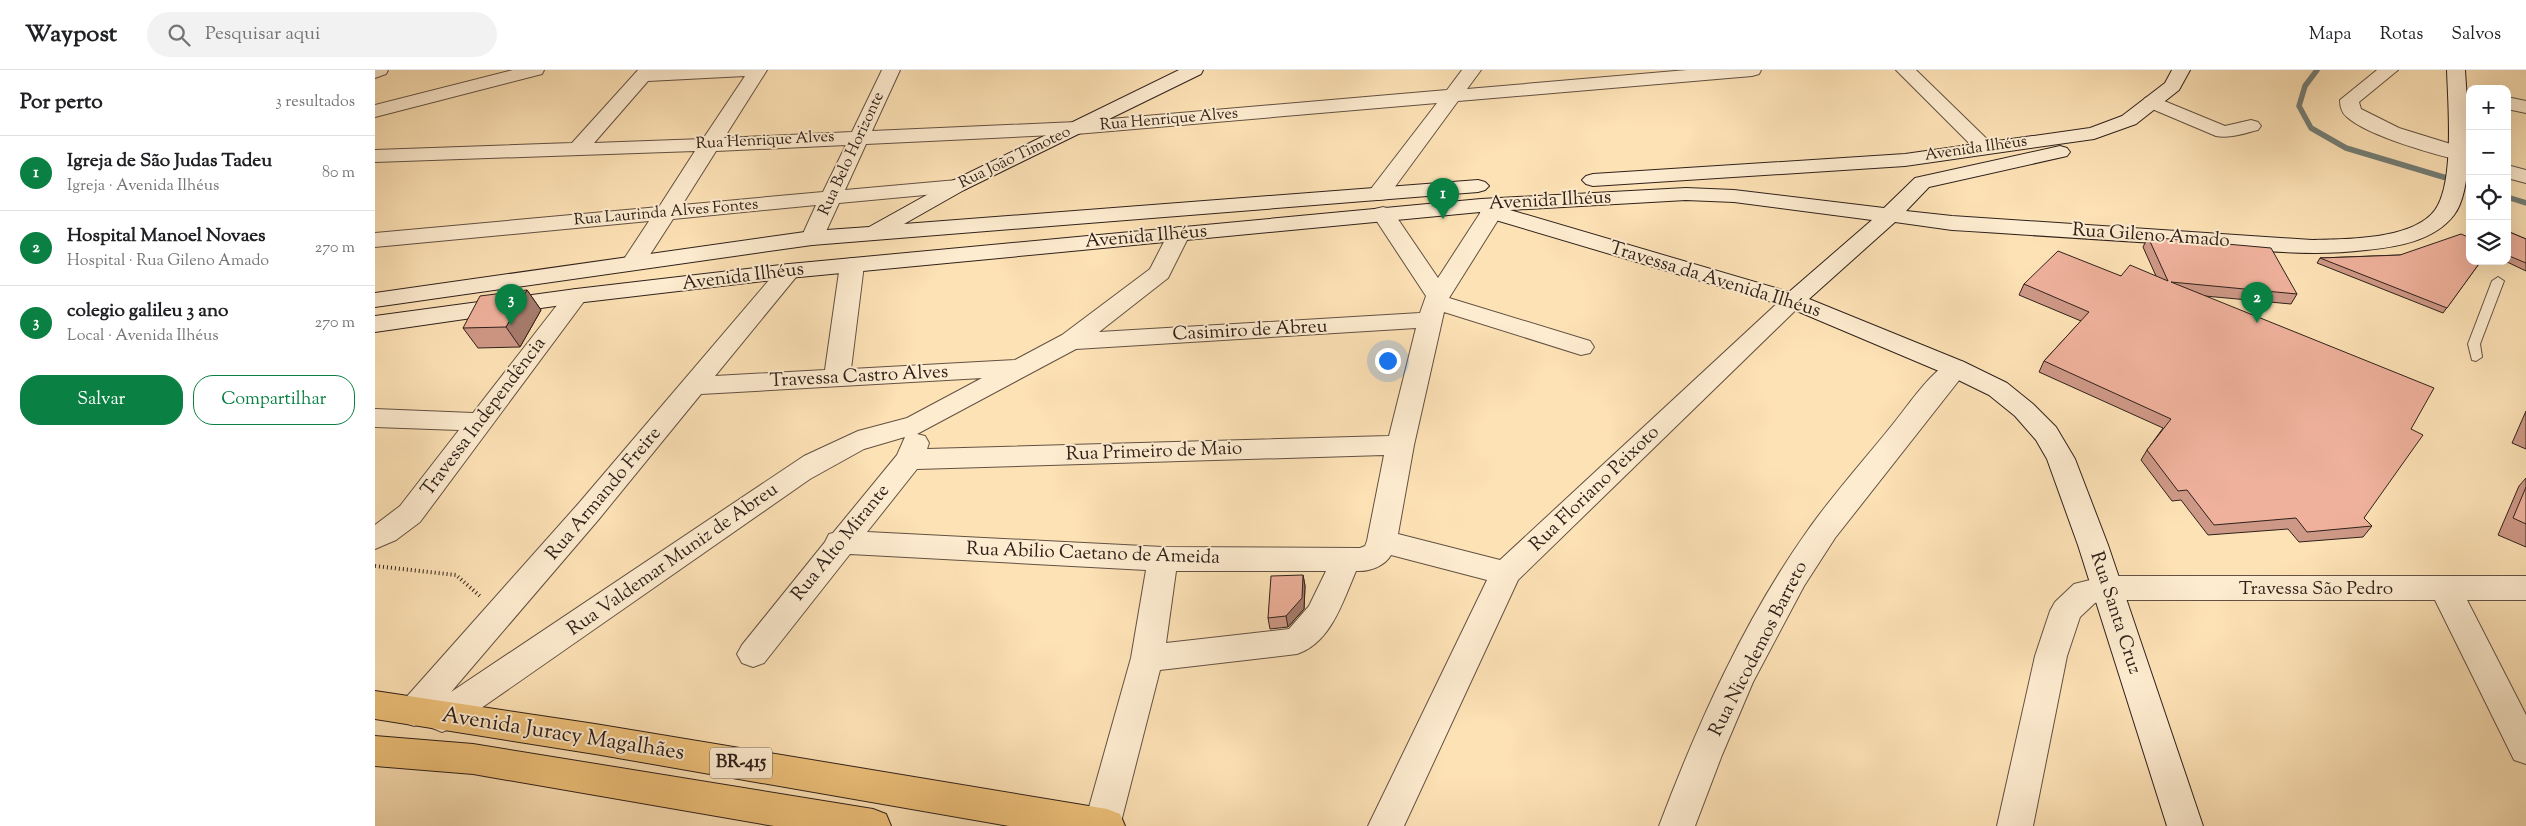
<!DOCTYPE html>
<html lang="pt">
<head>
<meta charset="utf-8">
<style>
  body { margin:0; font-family:"Sorts Mill Goudy",serif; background:#f2f2f2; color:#202124 }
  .controls { position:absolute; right:15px; top:15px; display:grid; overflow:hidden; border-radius:10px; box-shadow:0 5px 20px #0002 }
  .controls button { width:45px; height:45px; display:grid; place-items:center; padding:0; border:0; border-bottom:1px solid #e0e0e0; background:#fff; color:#202124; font:25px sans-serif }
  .you { position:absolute; left:1012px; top:290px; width:18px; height:18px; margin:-12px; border:4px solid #fff; border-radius:50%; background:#1a73e8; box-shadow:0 0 0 8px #1a73e833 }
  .badge { display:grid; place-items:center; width:32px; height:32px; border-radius:50%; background:#0b8043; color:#fff; font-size:16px; font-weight:700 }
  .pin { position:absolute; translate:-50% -41px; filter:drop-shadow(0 1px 2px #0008) }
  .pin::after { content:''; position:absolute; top:26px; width:18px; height:15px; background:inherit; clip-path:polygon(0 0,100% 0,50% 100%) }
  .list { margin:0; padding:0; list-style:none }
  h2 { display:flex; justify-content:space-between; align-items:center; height:65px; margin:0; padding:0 20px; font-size:21px }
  h2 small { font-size:16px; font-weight:400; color:#757577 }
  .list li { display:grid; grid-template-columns:32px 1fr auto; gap:15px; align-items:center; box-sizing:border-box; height:75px; padding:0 20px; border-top:1px solid #e0e0e0 }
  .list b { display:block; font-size:19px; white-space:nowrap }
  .list p { margin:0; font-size:16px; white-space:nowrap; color:#757577 }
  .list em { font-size:16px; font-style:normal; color:#757577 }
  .actions { display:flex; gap:10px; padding:15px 20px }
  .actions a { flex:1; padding:11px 0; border:1px solid #0b8043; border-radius:20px; text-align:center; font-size:18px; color:#0b8043 }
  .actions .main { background:#0b8043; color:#fff }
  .icon { flex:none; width:28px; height:28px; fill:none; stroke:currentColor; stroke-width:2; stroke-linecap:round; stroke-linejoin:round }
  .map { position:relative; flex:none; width:2151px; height:756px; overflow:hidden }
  header { display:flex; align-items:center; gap:30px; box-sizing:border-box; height:70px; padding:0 25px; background:#fff; border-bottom:1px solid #e0e0e0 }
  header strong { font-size:24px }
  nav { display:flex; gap:28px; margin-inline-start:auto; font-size:18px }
  .search { width:350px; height:45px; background:#f2f2f2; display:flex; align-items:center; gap:12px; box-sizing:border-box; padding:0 18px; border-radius:28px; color:#757577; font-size:19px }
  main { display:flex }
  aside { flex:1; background:#fff }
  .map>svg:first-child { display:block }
</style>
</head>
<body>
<header>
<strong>Waypost</strong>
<div class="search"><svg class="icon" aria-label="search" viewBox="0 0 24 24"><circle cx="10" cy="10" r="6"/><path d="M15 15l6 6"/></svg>Pesquisar aqui</div>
<nav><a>Mapa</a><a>Rotas</a><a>Salvos</a></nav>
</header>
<main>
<aside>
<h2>Por perto<small>3 resultados</small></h2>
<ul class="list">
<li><span class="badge">1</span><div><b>Igreja de São Judas Tadeu</b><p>Igreja · Avenida Ilhéus</p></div><em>80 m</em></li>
<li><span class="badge">2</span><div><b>Hospital Manoel Novaes</b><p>Hospital · Rua Gileno Amado</p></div><em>270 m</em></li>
<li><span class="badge">3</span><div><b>colegio galileu 3 ano</b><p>Local · Avenida Ilhéus</p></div><em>270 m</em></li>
</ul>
<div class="actions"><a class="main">Salvar</a><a>Compartilhar</a></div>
</aside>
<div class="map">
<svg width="2151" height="756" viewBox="0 0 2151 756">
  <rect width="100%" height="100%" fill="#fde2b6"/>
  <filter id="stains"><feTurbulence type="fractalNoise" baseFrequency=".004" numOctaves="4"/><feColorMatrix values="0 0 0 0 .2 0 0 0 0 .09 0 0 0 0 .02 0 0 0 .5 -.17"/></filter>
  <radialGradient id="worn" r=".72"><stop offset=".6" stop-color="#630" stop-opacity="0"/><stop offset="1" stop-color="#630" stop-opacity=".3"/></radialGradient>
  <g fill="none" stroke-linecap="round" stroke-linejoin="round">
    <g stroke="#737e77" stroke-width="5.5">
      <polyline points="1942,0 1930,16 1924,36 1936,58 1971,78 2095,115"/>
      <polyline points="2132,127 2151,133"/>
    </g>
    <defs>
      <polygon id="lane" points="2123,207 2129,211 2105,274 2107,287 2101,291 2097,290 2093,274 2117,211"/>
      <g id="street">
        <polygon points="0,0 13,0 11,4 0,8"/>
        <polygon points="138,0 169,0 167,4 0,47 0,35"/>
        <path d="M263,0H392L349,68L477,62L507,0H525L497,61L701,52L1072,20L1087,0H1106L1092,19L1312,0H1386L1384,4L1377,6L1083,31L1011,129L1003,130L995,129L992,124L1062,33L701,64L491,74L470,120L582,110L589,112L593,116L589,120L582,122L464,133L448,168L445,173L437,175L429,173L426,168L441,135L298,149L267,197L259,199L251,197L247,192L274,151L0,177V163L284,137L320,81L0,92V80L197,73ZM370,6L328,69L219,73L273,11ZM471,75L448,122L307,135L341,81Z"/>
        <polygon points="1521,0 1541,0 1616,73 1619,77 1616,81 1609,83 1602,81"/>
        <path d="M2002,0H2023L1984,32L1986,39L2024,58L2095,80V93C2065,86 1994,67 1972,47C1967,43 1965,37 1965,30Z"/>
        <path d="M1777,26L1850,56L1876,50L1883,52L1886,56L1883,60C1870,63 1854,69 1841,66L1770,36L1767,32L1770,28Z"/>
        <polygon points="2132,27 2151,31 2151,43 2132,39"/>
        <polygon points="2132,95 2151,100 2151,113 2132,108"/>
        <path d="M1117,135L1125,137L1128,142L1074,228L1215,271L1219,277L1215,283L1206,285L1069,242L1039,375L1023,464L1125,490L1410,226L1418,224L1426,226L1430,231L1143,510L1029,756H993L1112,510L1016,485C1010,496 994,502 981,501C968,531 956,573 922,584L785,600L745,756L709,755L756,588L771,500L475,484L389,593L378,597L367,593L362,584L367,575L450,472L454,464L458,463L522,385L530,367L489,379L435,409L79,657L67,662L55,657L52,651L39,656L27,652L22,642L27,632L204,433L406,196L414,194L422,196L426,201L340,306L450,300L465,195L469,190L477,188L485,190L489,195L476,299L640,290L687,265L775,199L793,164L796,159L804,157L812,159L815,164L793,208L724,262L1045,243L1051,226L997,144L1000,139L1008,137L1016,139L1063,208L1109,137ZM1041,258L1014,366L552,379L554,373L550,366L542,364L701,279ZM607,308L532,348L483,361L429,386L76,622L224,449L326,324ZM1009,385L992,471L990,476L985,478L788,477L492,462L542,399ZM801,501H951L934,536L914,559L791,573Z"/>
        <polygon points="201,219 209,221 213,226 45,452 21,470 0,479 0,455 25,436 84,360 0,357 0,339 98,343 193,221"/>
        <path d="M1580,290L1589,292L1593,298L1589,304L1460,468L1429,516L1378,612L1347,685L1320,756H1284C1323,653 1369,550 1433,460C1459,423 1490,389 1518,354C1532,337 1560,295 1580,290Z"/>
        <polygon points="1731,506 2151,506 2151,530 2092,530 2151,645 2151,694 2139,690 2060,530 1731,530 1720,533 1705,547 1692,586 1658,756 1622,756 1660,586 1675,541 1680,532 1699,514"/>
      </g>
      <g id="secondary">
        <polygon points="804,0 828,0 826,4 589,120 529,154 1103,110 1110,112 1114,116 1110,120 1103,122 437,175 0,237 0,223 437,161 494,157 575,112"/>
        <polygon points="1797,0 1815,0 1804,20 1761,54 1719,69 1530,96 1218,116 1211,114 1207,110 1211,106 1218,104 1530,84 1715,58 1747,46 1790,13"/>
        <path d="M2072,0H2090C2092,36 2101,116 2079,145C2059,171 2022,177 1991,180C1936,187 1880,180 1825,176C1743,171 1660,165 1577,160L1520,152L1434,229L1589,292L1632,313L1658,334L1681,357L1700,389L1733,475L1828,756H1792L1703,475L1672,389L1661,370L1640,346L1614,325L1571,304L1410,236L1107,146L1105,142L414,208L201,233L0,262V246L201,219L414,194L1106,129L1311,118L1359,120L1509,138L1540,108L1685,76L1692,78L1695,82L1692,86L1554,117L1531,141L1577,146L1937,170C1971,169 2038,170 2060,140C2080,113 2073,33 2072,0ZM1311,130L1359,132L1497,150L1414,222L1135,140Z"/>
      </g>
      <g id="primary">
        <polygon points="0,621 220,654 732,739 745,744 750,756 634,756 220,684 0,649"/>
        <polygon points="0,666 98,674 498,739 511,744 516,756 399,756 98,704 0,696"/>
      </g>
    </defs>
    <use href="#lane" stroke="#625142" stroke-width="2"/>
    <use href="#street" stroke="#625142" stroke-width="2"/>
    <use href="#secondary" stroke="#2f211b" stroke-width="2"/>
    <use href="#primary" stroke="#2f211b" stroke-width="2"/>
    <polyline stroke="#2f211b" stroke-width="4" stroke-dasharray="1 3" stroke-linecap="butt" points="0,496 81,505 106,527"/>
    <use href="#lane" fill="#feecd0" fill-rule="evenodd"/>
    <use href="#street" fill="#feecd0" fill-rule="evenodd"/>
    <use href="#secondary" fill="#feecd0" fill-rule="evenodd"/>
    <use href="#primary" fill="#eec17b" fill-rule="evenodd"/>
  </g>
  <g fill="#ce9886" stroke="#2f211b">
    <polygon points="2132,161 2151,169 2151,201 2130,191 2132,191"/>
    <polygon points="1773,167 1922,224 1916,234 1830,226 2036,359 1989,448 1997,456 1988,467 1924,472 1913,459 1833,465 1806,430 1797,431 1766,390 1772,380 1788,358 1664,302 1669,291 1706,251 1644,225 1649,214 1746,206 1781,206 1768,177"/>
    <polygon points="2025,185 2106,191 2068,243 1942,193 1945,188"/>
    <polygon points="152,220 166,240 145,277 103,278 88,258"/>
    <polygon points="2151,341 2151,379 2137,373"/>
    <polygon points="2151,408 2151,477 2123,465 2144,416"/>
    <polygon points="928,505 930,516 929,539 913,557 895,559 893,548"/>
  </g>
  <g fill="#a77c6d" stroke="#2f211b">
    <polygon points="152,220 166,240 145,277 131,257"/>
    <polygon points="928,505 930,516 929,539 913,557 911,546"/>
  </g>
  <g fill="#efb19c" stroke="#2f211b">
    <polygon points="2132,161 2151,169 2151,193 2132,185"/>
    <polygon points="2086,164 2095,168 2095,191 2106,191 2072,238 1945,188 2025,185"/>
    <polygon points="1773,167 1896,178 1922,224 1796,212 2059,318 2036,359 2048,365 1989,448 1997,456 1932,462 1921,448 1839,455 1812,420 1803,421 1772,380 1796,349 1669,291 1714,242 1649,214 1683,181 1746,206 1755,195 1793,211"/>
    <polygon points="152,220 131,257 88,258 105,226"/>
    <polygon points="2151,417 2151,454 2138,448"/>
    <polygon points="928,505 927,528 911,546 893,548 896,506"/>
  </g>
  <g text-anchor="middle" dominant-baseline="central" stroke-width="4" stroke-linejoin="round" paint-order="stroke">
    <g font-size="16" fill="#2f211b" stroke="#feecd0">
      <text transform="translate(794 50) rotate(-5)">Rua Henrique Alves</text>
      <text transform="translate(390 71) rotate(-3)">Rua Henrique Alves</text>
      <text transform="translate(1601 79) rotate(-8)">Avenida Ilhéus</text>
      <text transform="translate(477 84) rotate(-65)">Rua Belo Horizonte</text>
      <text transform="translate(640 88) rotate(-26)">Rua João Timoteo</text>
      <text transform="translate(291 143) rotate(-5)">Rua Laurinda Alves Fontes</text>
    </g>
    <rect fill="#feecd0" stroke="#6d5e51" stroke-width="1" x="335" y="677.5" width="62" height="31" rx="4"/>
    <g font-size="18" font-weight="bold" fill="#2f211b">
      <text x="366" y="693">BR-415</text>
    </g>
    <g font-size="19" fill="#2f211b" stroke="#feecd0">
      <text transform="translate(1175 131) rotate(-3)">Avenida Ilhéus</text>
      <text transform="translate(1776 166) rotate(4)">Rua Gileno Amado</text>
      <text transform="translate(771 167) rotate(-5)">Avenida Ilhéus</text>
      <text transform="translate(368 207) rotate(-7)">Avenida Ilhéus</text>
      <text transform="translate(1340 210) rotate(17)">Travessa da Avenida Ilhéus</text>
      <text transform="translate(875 261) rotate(-3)">Casimiro de Abreu</text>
      <text transform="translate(484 307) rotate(-3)">Travessa Castro Alves</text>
      <text transform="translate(109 347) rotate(-53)">Travessa Independência</text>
      <text transform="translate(779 382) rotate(-2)">Rua Primeiro de Maio</text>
      <text transform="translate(1220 419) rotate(-44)">Rua Floriano Peixoto</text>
      <text transform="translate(229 424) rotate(-50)">Rua Armando Freire</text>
      <text transform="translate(466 473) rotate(-51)">Rua Alto Mirante</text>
      <text transform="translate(718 484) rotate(2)">Rua Abilio Caetano de Ameida</text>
      <text transform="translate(298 490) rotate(-35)">Rua Valdemar Muniz de Abreu</text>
      <text x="1941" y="519">Travessa São Pedro</text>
      <text transform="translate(1740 543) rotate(72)">Rua Santa Cruz</text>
      <text transform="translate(1384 579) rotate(-63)">Rua Nicodemos Barreto</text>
    </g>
    <g font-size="22" fill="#2f211b" stroke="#feecd0">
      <text transform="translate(188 665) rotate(9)">Avenida Juracy Magalhães</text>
    </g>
  </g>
  <rect width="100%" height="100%" filter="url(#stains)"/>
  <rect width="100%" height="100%" fill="url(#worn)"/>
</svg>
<div class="controls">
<button>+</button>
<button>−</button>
<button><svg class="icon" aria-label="locate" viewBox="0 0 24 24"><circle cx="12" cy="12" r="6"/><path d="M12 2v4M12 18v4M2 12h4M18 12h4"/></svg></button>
<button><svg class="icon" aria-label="layers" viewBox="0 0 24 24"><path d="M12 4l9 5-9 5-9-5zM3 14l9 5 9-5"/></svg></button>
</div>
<div class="you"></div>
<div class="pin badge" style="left:1068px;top:149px">1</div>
<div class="pin badge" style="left:1882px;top:253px">2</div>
<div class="pin badge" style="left:136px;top:255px">3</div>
</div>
</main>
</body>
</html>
